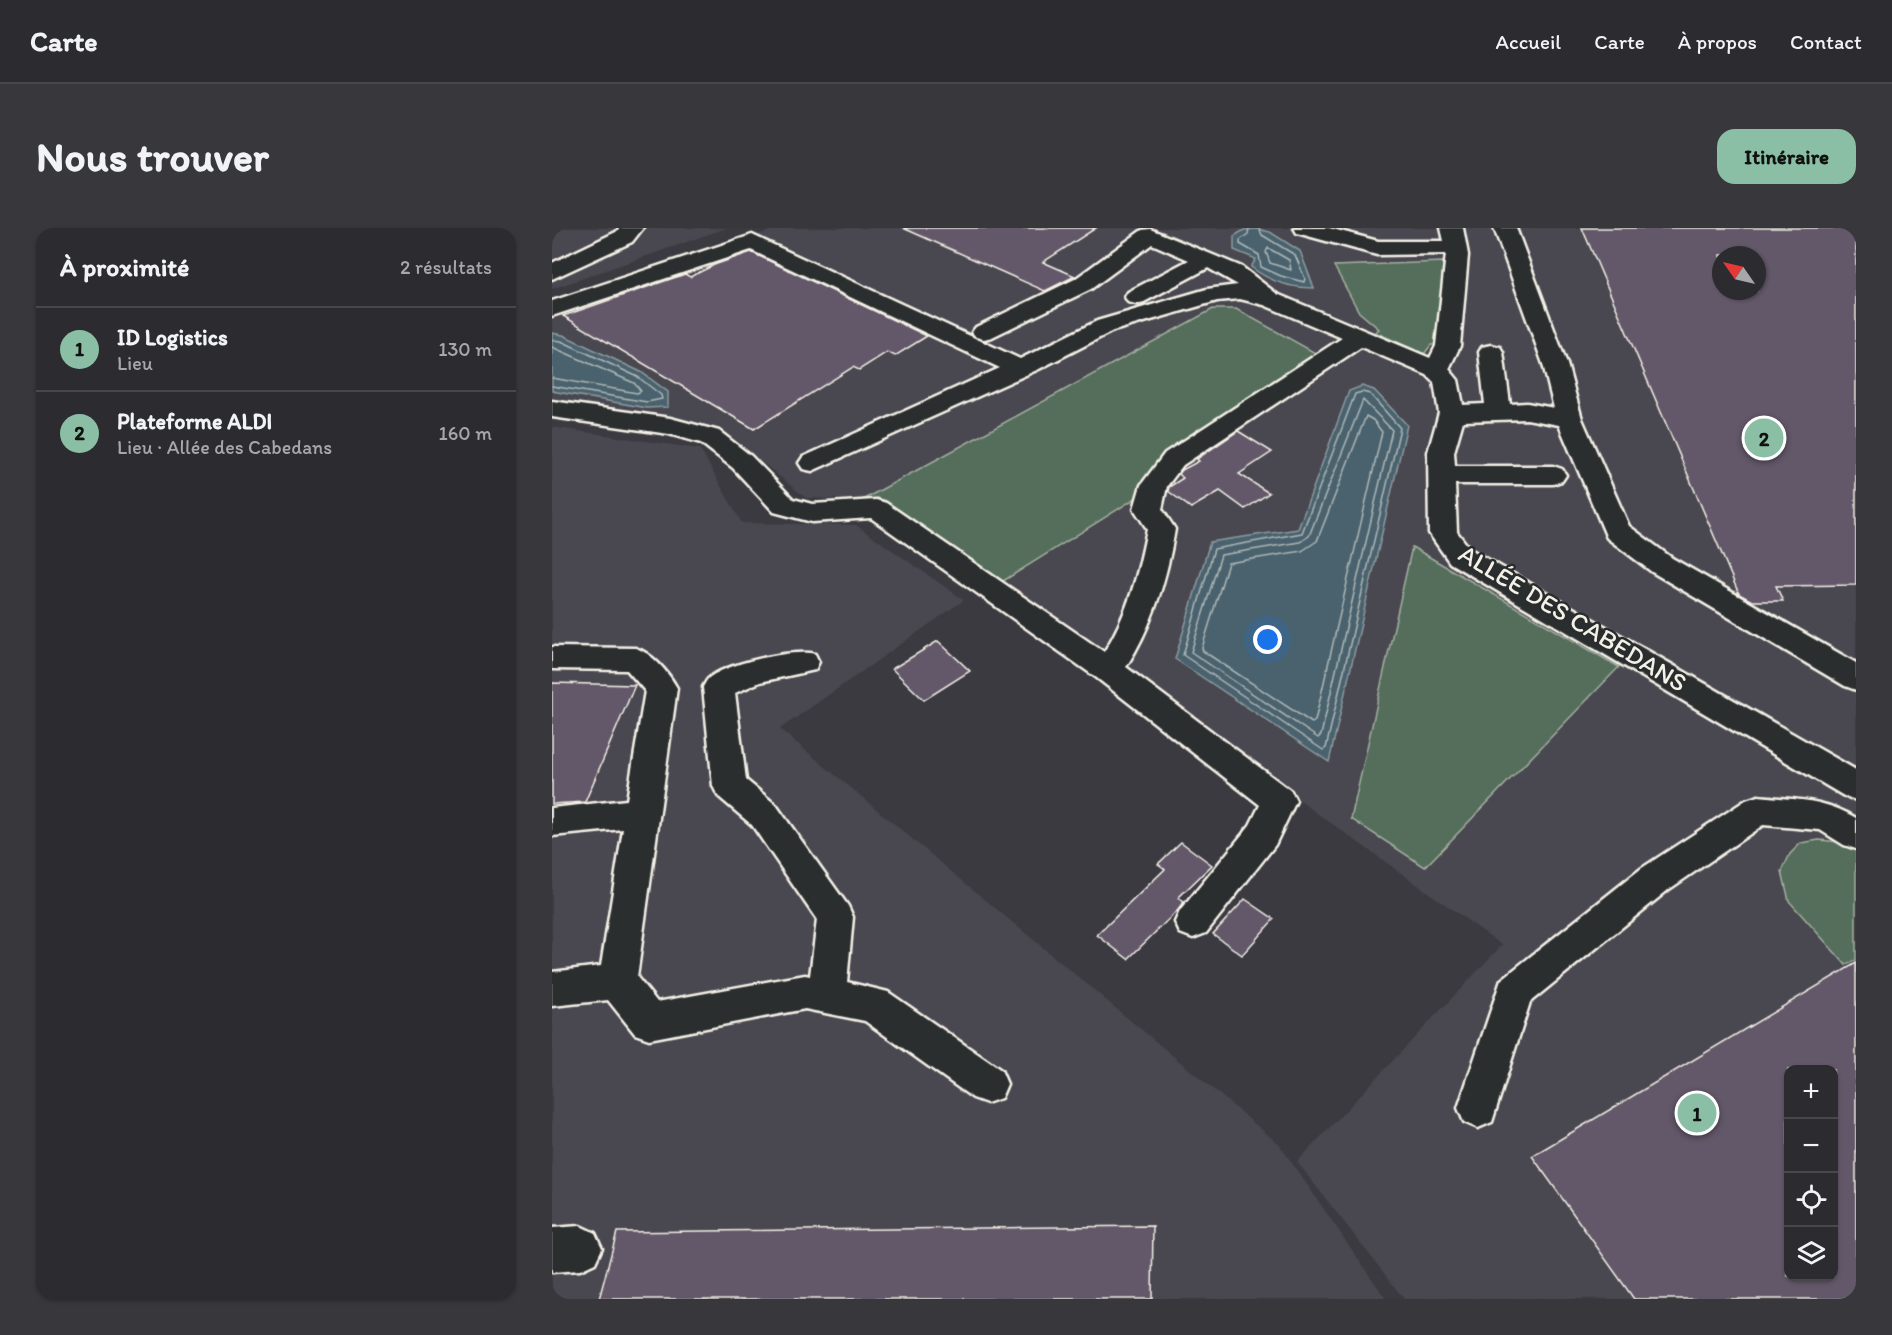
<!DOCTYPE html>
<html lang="fr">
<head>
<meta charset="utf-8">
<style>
  body { margin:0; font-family:Itim,sans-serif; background:#38383c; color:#f1f3f6 }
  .controls { position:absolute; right:18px; bottom:18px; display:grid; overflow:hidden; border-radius:12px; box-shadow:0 2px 4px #0004 }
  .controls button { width:54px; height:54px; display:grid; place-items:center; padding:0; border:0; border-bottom:2px solid #48484c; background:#2c2c30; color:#f1f3f6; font:30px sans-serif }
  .compass { position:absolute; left:1160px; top:18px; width:54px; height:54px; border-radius:50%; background:#2c2c30; box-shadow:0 2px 4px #0004; rotate:304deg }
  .you { position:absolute; left:716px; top:412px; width:21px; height:21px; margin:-15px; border:4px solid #fff; border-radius:50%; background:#1a73e8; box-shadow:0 0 0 9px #1a73e833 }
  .badge { display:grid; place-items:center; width:39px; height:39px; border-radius:50%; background:#8abfa5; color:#111; font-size:20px; font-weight:700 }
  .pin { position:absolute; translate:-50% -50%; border:3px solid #fff; box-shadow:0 2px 6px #0006 }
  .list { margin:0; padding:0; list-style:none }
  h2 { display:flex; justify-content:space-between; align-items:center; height:78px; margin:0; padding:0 24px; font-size:26px }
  h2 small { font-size:20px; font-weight:400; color:#a6a7ab }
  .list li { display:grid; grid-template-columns:39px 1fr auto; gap:18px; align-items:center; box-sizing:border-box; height:84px; padding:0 24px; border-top:2px solid #48484c }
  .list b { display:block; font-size:22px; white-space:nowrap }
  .list p { margin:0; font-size:20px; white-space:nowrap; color:#a6a7ab }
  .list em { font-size:20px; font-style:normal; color:#a6a7ab }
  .icon { flex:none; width:33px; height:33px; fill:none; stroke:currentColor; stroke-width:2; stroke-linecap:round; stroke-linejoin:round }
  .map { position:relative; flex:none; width:1304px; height:1071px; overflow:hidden; border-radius:18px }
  header { display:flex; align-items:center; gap:36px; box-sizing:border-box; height:84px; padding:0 30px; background:#2c2c30; border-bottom:2px solid #48484c }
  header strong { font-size:28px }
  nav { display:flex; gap:33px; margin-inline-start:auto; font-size:21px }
  .intro { display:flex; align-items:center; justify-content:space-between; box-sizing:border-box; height:144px; padding:0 36px }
  h1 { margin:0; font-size:42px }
  .button { padding:15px 27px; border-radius:18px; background:#8abfa5; color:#111; font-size:21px; font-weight:700 }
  main { display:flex; gap:36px; padding:0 36px }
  aside { flex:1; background:#2c2c30; border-radius:18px; box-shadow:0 2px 4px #0004 }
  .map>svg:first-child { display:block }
</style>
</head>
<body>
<header>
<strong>Carte</strong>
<nav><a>Accueil</a><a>Carte</a><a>À propos</a><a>Contact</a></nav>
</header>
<div class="intro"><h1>Nous trouver</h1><a class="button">Itinéraire</a></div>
<main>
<aside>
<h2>À proximité<small>2 résultats</small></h2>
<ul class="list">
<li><span class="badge">1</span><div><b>ID Logistics</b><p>Lieu</p></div><em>130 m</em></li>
<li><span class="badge">2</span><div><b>Plateforme ALDI</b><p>Lieu · Allée des Cabedans</p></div><em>160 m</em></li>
</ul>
</aside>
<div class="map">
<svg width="1304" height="1071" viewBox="0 0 1304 1071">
  <rect width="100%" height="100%" fill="#3b3a40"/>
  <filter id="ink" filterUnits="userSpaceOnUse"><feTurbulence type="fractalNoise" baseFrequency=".0167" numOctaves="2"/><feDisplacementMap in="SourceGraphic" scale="12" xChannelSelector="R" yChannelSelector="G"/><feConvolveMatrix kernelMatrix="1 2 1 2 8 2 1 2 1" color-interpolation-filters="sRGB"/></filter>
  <g filter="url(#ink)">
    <g fill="#4a464f" fill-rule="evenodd">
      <polygon points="0,0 175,0 0,61"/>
      <path d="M227,0H1304V1071H852L745,934L950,717L327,273L254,270L168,200L0,172V74ZM1169,27H1205V63H1169ZM1236,842H1282V1048H1236Z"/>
      <polygon points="0,199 148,221 190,295 304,297 412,372 228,501 727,916 834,1071 0,1071"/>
    </g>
    <g fill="#556e5c" stroke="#a4b0a2" stroke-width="1.5">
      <polygon points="891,34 887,117 879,117 872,126 823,104 827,101 807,84 782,38"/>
      <polygon points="661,81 684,81 767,127 592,265 448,355 327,277 312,271"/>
      <polygon points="860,319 1067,439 873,639 799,591"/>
      <polygon points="1267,612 1288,614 1304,620 1304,732 1294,737 1237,673 1230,643 1238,626 1249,615"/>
    </g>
    <g fill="#49626e" stroke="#8d9b9f" stroke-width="1.5">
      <path d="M705,1L718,4L748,23L762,60C739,60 717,53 699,39L704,31L682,22V8L692,2Z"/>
      <polygon points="0,105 11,107 89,144 116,164 116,179 95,180 0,163"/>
      <polygon points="810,158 822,162 855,197 777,534 623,431 658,314 746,301 797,163"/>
    </g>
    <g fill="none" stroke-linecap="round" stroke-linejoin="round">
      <g stroke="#b0b8b7" stroke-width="1.5">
        <polyline points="697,0 696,6 688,12 688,16 707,27 709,39 729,48 752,54 753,50 743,27 710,7 707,0"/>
        <polygon points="716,20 737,32 739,42 718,35 714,24"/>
        <polyline points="0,112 9,113 86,149 109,167 110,171 95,174 0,158"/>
        <polyline points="0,119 82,155 89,163 85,165 0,150"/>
        <polygon points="810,164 818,166 848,200 774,520 771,522 631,427 662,321 750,305 803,166"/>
        <polygon points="811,172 840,202 769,507 766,510 639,424 669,327 748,314 757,308"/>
        <polygon points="814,188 821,192 830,204 763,493 760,495 651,423 650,420 676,335 750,323 765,313"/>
      </g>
    </g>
    <g fill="#635969" stroke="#f4f1e8" stroke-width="1.5" fill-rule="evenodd">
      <polygon points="351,0 544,0 491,34 523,48 493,63"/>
      <path d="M1030,0H1304V357L1224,358L1231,373H1200L1187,366ZM1169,27H1205V63H1169Z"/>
      <polygon points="199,24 375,108 343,128 335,124 307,142 301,139 202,201 11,88 133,46 138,49 162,37"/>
      <polygon points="686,203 720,224 687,246 717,265 693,281 668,263 639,280 616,263 617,259 631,250 627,246 630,242 647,233 645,231"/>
      <polygon points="386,413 418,443 372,472 340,441"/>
      <polygon points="0,455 83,457 33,574 0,576"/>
      <polygon points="629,614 660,637 626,670 632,674 626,682 576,731 545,707 613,641 606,636"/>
      <polygon points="693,671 722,691 690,727 661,706"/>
      <path d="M1304,735V1071H1082L980,928ZM1236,842H1281V1048H1236Z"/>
      <polygon points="601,998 600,1071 47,1071 65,1004"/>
    </g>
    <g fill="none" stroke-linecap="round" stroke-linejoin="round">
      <defs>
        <g id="minor">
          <polygon points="68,0 91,0 80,14 0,51 0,35 64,4"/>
          <path d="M742,0H777L826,13H892L889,0H911L916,27L908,118L897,141L906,152L911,177L933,176L927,124L930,119L939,117L948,119L951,124L958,176L975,175L1002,180L991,136L942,0H964L1015,136L1030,191L1077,298L1120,330L1304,435V462L1293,458L1100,344L1055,310L1007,197L975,191L911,193L902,224L903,238H1001L1010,241L1014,247L1010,253L1001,256H903L905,304L918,321L1304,542V572L1292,568L898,335L877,305L876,224L887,185L882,154L875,147L809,119L631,237L615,258L610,281L623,301C615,350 601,397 574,439L739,563L744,573L723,617L654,705L641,710L628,705L623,694L628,683L698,597L708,577L545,450L319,290L260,294L222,284L181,240L149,215L117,206L0,189V173L118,190L167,203L199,228L241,271L260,276L324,272L334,275L552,424C576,387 587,343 595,301L582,281L589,257L613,225L790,110L712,77L688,71L665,73L561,103L487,141L260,243L251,241L247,235L251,229L448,140L199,22L0,88V73L200,7L468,131L545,93L655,61L686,57L656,40L592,74L584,76L576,74L573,69L576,64L637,32L600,16L539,61L440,109L432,111L424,109L420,104L424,99L523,51L590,2L598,1L690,39L725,66L878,130L884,118L894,26L825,27L745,5Z"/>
          <path d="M0,419L83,420C100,425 116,444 125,460L85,749L105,774L253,747L258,748L265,692L200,597L166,568L161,558L151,459C153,456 154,453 156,451C171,436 243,420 263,426L267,434L263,442L208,454L183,465L194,552L224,577L296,678L301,689L295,754L336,764L449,842L455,856L449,870L435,875L421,870L313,793L253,781L97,811L83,806L56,772L0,778V744L49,738L71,601L0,608V580L75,572L93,463L75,442L0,441Z"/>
          <path d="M1206,568C1243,572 1271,570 1304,590V621L1292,617L1268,602L1211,597L1116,662L978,774L940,894L926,900L912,894L906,880L949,752L1090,640L1194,572Z"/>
          <polygon points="28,998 43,1005 50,1020 43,1035 28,1042 0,1044 0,1000"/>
        </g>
      </defs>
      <use href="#minor" stroke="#f4f1e8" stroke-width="5"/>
      <use href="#minor" fill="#2a2d2e" fill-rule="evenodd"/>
    </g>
  </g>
  <g text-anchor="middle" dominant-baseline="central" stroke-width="5" stroke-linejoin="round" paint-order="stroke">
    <g font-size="26" fill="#f4f1e8" stroke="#2a2d2e">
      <text transform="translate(1021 390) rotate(31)">ALLÉE DES CABEDANS</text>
    </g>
  </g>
</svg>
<div class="controls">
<button>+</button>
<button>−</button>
<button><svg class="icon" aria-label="locate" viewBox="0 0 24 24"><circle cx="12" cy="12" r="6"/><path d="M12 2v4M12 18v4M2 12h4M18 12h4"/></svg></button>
<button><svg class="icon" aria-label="layers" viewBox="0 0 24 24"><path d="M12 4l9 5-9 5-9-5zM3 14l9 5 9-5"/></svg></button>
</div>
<svg class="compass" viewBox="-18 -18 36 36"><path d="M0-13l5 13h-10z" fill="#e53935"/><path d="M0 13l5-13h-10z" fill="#a6a7ab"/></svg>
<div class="you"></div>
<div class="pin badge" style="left:1145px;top:885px">1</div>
<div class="pin badge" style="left:1212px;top:210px">2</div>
</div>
</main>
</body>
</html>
